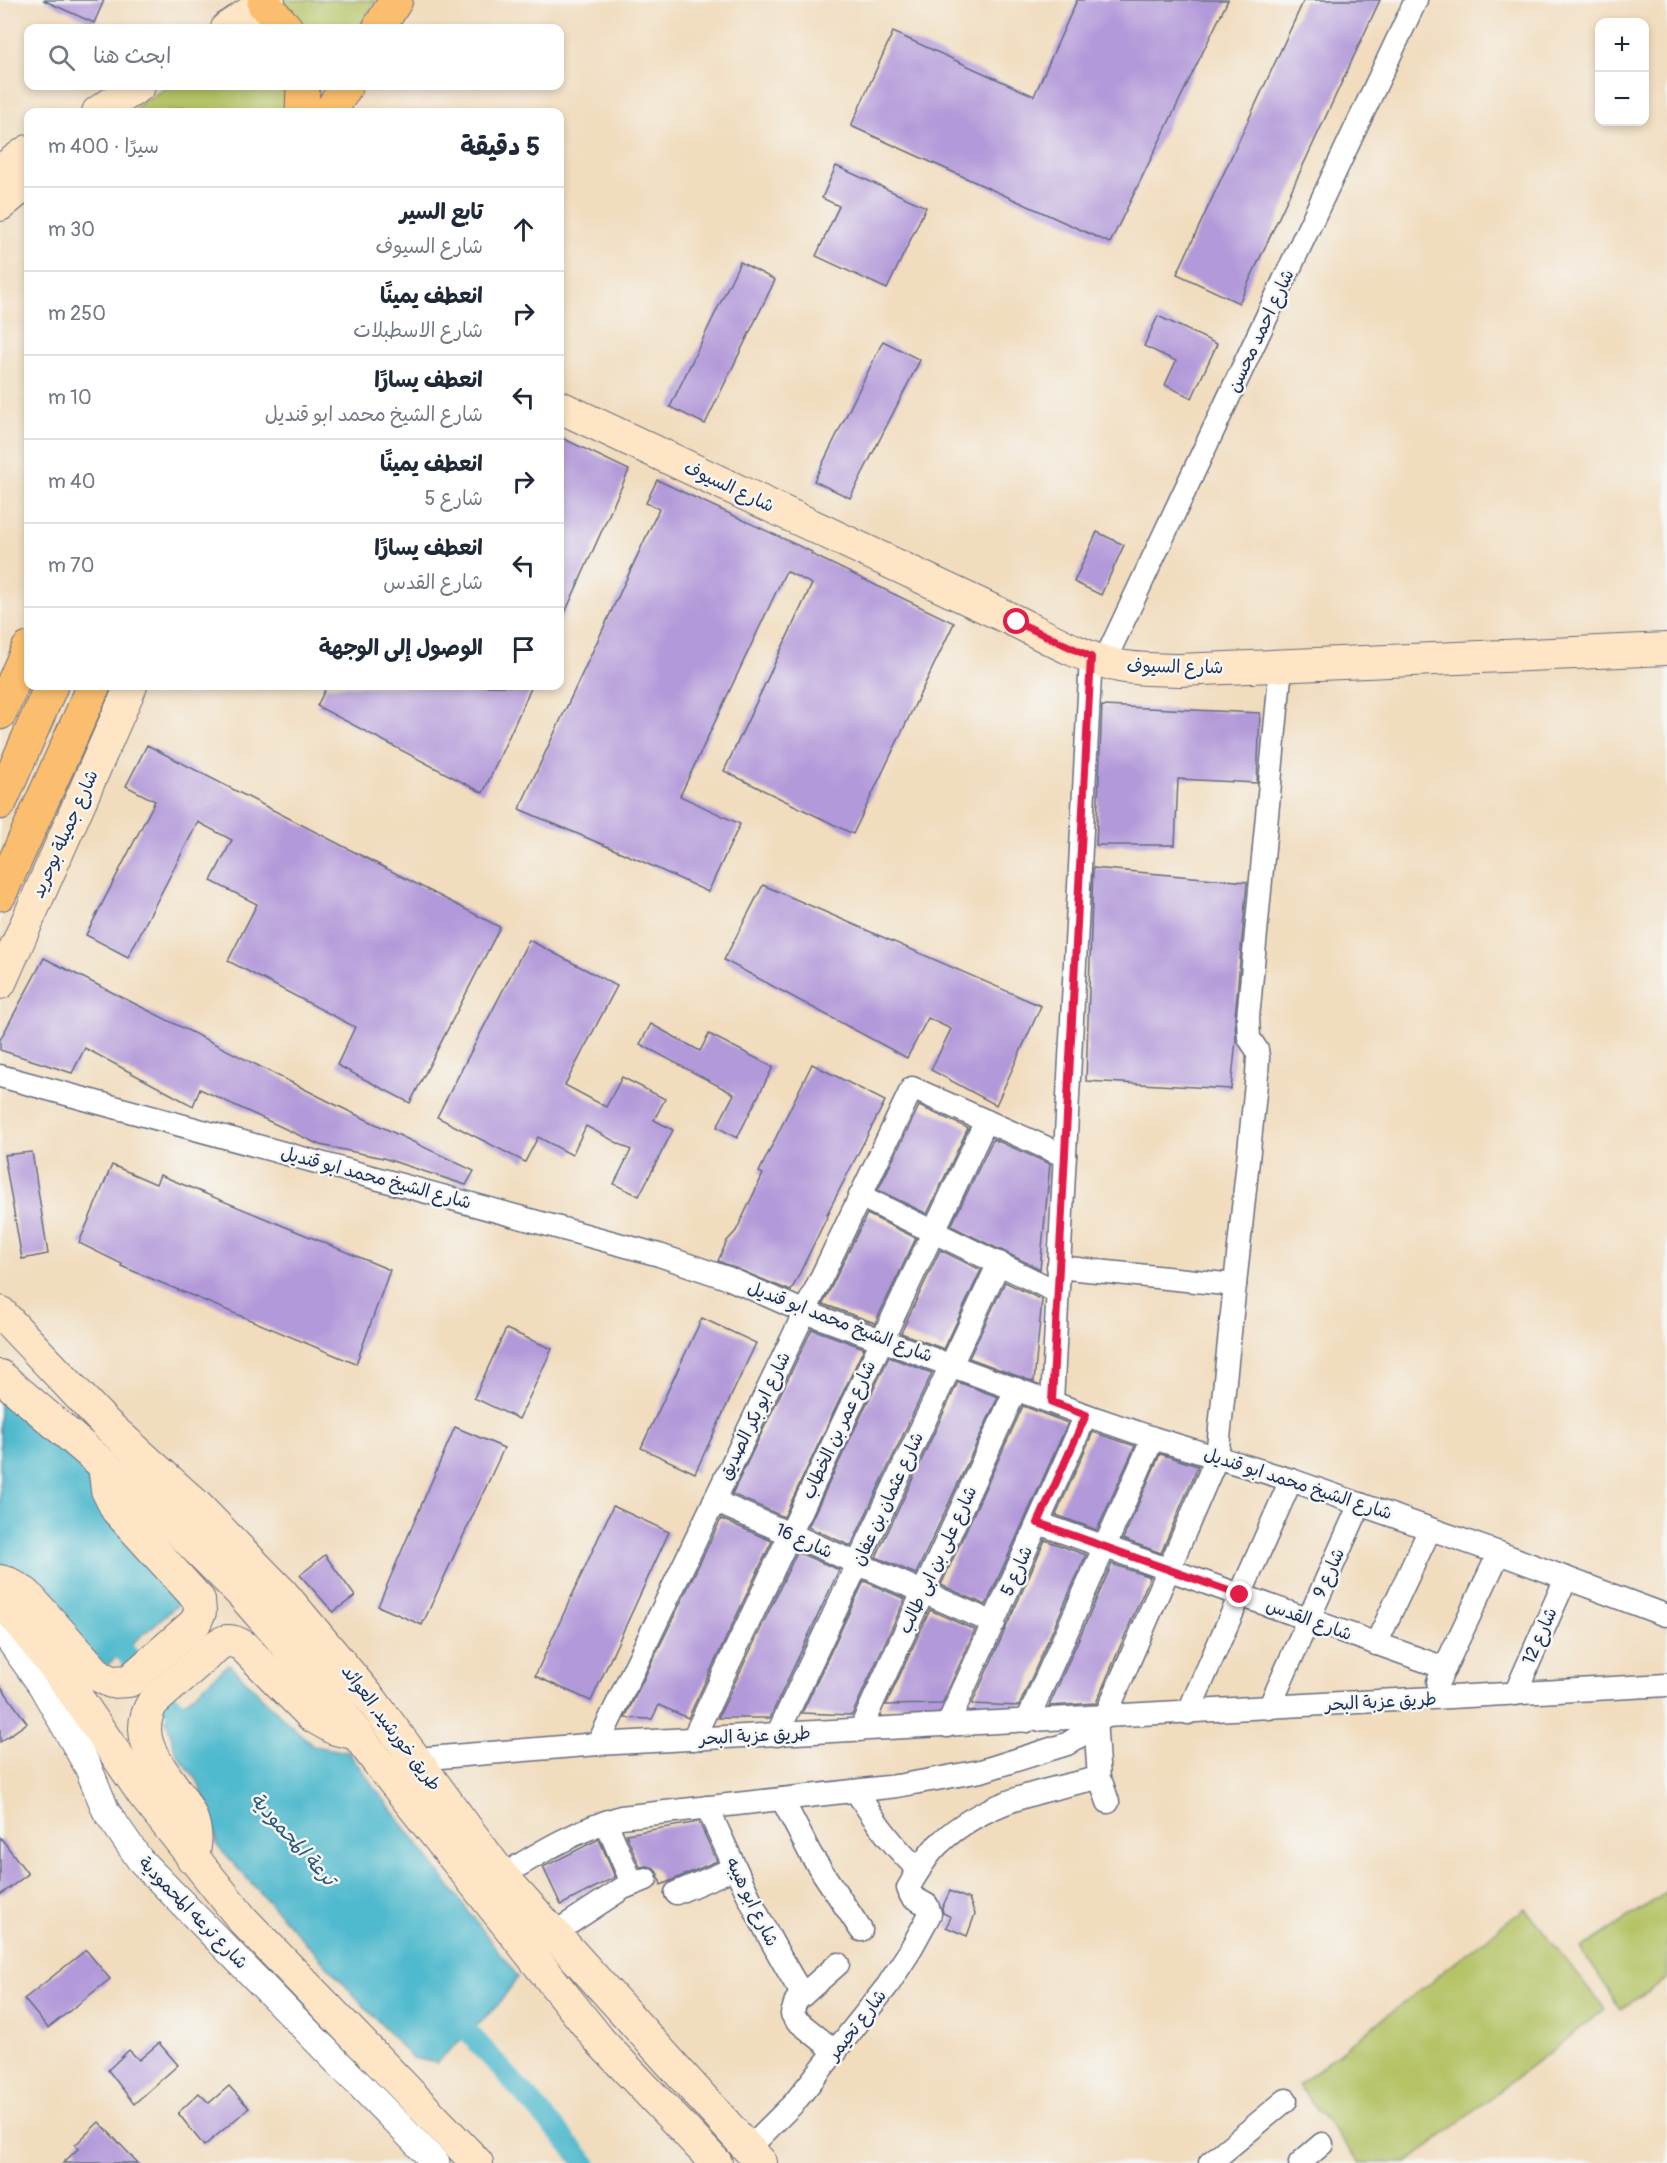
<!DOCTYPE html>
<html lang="ar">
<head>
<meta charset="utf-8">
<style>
  body { margin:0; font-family:Pangolin,"Playpen Sans Arabic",sans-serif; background:#f6f6f7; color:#1f2937; direction:rtl }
  .controls { position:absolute; right:18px; top:18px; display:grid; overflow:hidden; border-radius:12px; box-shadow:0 3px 9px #0003 }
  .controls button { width:54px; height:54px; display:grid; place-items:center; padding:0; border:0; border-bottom:2px solid #e0e1e3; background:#fff; color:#1f2937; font:30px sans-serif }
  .stop { position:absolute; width:18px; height:18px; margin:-14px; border:4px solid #e11d48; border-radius:50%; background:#fff }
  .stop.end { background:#e11d48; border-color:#fff; box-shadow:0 2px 6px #0008 }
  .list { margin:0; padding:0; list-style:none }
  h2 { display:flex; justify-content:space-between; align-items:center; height:78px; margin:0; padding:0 24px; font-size:26px }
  h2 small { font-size:20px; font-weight:400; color:#747a83 }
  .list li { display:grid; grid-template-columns:39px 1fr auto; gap:18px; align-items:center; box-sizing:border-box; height:84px; padding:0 24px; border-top:2px solid #e0e1e3 }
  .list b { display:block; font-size:22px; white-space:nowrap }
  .list p { margin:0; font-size:20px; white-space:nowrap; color:#747a83 }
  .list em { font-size:20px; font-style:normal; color:#747a83 }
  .icon { flex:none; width:33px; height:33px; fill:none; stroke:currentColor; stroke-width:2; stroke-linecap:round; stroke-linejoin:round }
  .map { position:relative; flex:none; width:1667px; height:2163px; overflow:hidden; direction:ltr }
  .search { position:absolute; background:#fff; box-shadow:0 3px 9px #0003; left:24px; top:24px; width:540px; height:66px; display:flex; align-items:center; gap:15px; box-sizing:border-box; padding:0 21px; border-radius:12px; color:#747a83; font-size:22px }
  .panel { position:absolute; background:#fff; box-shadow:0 3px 9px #0003; left:24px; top:108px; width:540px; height:582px; border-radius:12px; direction:rtl }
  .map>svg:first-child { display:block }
</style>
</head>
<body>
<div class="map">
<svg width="1667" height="2163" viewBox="0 0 1667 2163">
  <rect width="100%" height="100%" fill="#f6f6f2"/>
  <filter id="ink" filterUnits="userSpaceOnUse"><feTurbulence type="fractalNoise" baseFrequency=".0167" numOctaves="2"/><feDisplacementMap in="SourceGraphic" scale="12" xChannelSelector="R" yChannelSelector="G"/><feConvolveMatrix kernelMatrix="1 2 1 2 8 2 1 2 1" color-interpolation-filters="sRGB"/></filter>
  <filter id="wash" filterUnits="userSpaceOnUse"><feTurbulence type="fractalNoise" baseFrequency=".008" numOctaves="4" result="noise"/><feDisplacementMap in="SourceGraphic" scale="24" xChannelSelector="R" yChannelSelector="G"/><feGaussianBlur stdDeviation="1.35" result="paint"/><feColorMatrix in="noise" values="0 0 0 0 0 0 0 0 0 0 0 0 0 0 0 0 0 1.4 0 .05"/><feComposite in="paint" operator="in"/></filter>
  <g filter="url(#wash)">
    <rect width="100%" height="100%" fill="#f1dcbd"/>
    <g fill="#b5c366" stroke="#687962" stroke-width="1.5">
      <polygon points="285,0 376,0 359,28 302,28 278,5"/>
      <polygon points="169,86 290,86 290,112 128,112"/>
      <polygon points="1667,1892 1667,1979 1621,2009 1581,1949"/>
      <polygon points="1525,1908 1605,2009 1407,2163 1360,2163 1298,2085"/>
    </g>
    <g fill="#50b9cd" stroke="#367496" stroke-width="1.5">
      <polygon points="0,1390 91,1469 182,1601 106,1666 0,1568"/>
      <polygon points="229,1664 286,1721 314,1746 348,1752 518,1977 497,2006 436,2063 412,2058 218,1847 212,1817 197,1780 176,1753 166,1719"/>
    </g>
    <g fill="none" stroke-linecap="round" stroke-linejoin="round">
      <g stroke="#50b9cd" stroke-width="21">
        <polyline points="106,1631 195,1731"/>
        <polyline points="450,2012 586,2163"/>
      </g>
    </g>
    <g id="blocks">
      <g fill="#b299d9">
        <polygon points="43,0 104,0 94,23"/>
        <polygon points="1077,0 1228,0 1110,243 851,126 893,32 1034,96"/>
        <polygon points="1304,0 1380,0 1239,303 1177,274"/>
        <polygon points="836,166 926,207 887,289 816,256 839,206 822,198"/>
        <polygon points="740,262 775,280 705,424 670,407"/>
        <polygon points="1158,316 1217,344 1192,398 1165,385 1176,361 1144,346"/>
        <polygon points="883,341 920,360 850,498 814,481"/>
        <polygon points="560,437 629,470 560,624"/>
        <polygon points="657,480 812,552 811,554 954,623 853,834 724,771 812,584 786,571 680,796 740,824 708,892 639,860 519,809 659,509 646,503"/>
        <polygon points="1097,532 1124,545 1101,595 1074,582"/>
        <polygon points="327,686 532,686 483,793 317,706"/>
        <polygon points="1102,706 1260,713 1257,783 1178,779 1175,845 1096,845"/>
        <polygon points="147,745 500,927 410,1103 337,1065 355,1027 228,961 257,904 211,881 232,840 198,822 128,957 86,935 155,801 126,786"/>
        <polygon points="1093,868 1247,882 1235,1017 1236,1040 1231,1089 1086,1081"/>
        <polygon points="763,885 1041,1006 996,1105 931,1070 951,1029 928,1018 907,1058 724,960"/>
        <polygon points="529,940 617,986 565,1085 606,1107 622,1077 665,1099 654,1120 673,1130 639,1196 614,1184 631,1150 586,1126 572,1155 538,1137 525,1162 437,1117"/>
        <polygon points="44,958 336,1105 474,1171 466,1185 383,1158 320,1145 200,1089 193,1106 85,1048 72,1073 0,1050 0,1040"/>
        <polygon points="651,1024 700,1051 709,1034 773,1067 737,1138 717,1127 734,1094 640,1044"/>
        <polygon points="812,1064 885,1101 827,1214 829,1213 791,1291 718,1261 727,1241 736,1231 763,1174 759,1172"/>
        <polygon points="919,1106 968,1128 927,1214 878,1190"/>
        <polygon points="993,1139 1050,1164 1040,1269 951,1226"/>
        <polygon points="32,1152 48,1254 22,1259 4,1155"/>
        <polygon points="112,1165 156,1184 160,1175 390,1270 356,1364 121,1266 122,1264 79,1243"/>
        <polygon points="867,1214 916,1238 875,1323 823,1304"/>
        <polygon points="940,1250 981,1270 944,1349 901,1333"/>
        <polygon points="1005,1282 1042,1300 1034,1382 969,1358"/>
        <polygon points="702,1318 756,1343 695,1473 641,1448"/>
        <polygon points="506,1329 552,1349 519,1419 474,1398"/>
        <polygon points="812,1329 864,1348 784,1517 732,1494"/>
        <polygon points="889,1357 932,1373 851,1546 808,1527"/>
        <polygon points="958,1382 998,1397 916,1574 876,1557"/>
        <polygon points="1023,1406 1068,1423 986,1605 941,1585"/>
        <polygon points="455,1427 504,1448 422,1625 378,1606"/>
        <polygon points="1093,1432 1135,1446 1097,1530 1056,1515"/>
        <polygon points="1160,1454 1198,1466 1161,1553 1123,1539"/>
        <polygon points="613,1506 669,1532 591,1701 535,1676"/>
        <polygon points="721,1519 772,1541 688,1718 659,1705 652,1719 625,1718"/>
        <polygon points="1045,1540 1086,1555 1019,1706 972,1704"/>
        <polygon points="797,1552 839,1570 770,1718 718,1718"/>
        <polygon points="325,1555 355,1596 333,1612 300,1575"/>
        <polygon points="1112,1564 1150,1577 1096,1703 1049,1706"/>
        <polygon points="864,1581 905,1599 852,1715 802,1713"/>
        <polygon points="930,1610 975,1630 942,1704 886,1705"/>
        <polygon points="0,1685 27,1723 0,1742"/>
        <polygon points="699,1822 717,1861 661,1885 658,1874 654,1868 647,1866 640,1867 626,1834"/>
        <polygon points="0,1837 28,1874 0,1895"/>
        <polygon points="599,1839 615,1877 561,1905 543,1867"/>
        <polygon points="950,1891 969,1899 975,1914 967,1936 946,1927 951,1917 943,1913 942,1908"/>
        <polygon points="86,1950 110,1979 48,2028 24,1999"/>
        <polygon points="159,2043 178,2065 134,2104 108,2070 129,2050 139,2060"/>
        <polygon points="229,2086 249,2108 204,2146 178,2113 199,2093 209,2103"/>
        <polygon points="99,2122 138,2163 63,2163 78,2149 75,2145"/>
      </g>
    </g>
  </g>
  <g filter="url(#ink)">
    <use href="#blocks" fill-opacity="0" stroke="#666c7f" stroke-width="1.5"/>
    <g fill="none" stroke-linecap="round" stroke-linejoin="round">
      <defs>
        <g id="minor">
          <polyline points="1104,662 1416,0"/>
          <polyline points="0,1076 659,1255 730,1279 805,1312 1086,1415 1153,1438 1291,1480 1499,1553 1665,1615"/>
          <polyline points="860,1196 1057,1292"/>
          <polyline points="1058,1267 1235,1285"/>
          <polyline points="1052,1402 1091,657"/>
          <polyline points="714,1501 994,1623"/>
          <polyline points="1038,1523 1445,1668"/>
          <polyline points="1376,1644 1430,1529"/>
          <polyline points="1438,1682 1499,1553"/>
          <polyline points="1515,1694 1566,1578"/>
          <polyline points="1269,1708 1360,1504"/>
          <polyline points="1188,1713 1291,1480"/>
          <polyline points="1105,1717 1217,1457 1257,1074 1258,1057 1257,1050 1249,1038 1248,1018 1281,666"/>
          <polyline points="1095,1718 1099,1780"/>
          <polyline points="1027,1721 1153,1438"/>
          <polyline points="947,1726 1086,1415"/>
          <polyline points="860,1730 1016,1389"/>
          <polyline points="777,1735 999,1263"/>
          <polyline points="693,1739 986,1121"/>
          <polyline points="598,1744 912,1088 1065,1156"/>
          <polyline points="416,1759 598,1744 1667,1685"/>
          <path d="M856,1791C874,1820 893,1847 919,1870"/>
          <polyline points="782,1799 811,1855 861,1930"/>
          <path d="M707,1807C737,1871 765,1936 803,1995"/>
          <polyline points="606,1822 632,1883"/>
          <path d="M502,1876C540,1852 577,1830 621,1817L897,1786L981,1771L1067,1744L1084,1733L1095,1718"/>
          <polyline points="676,1893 735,1868"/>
          <polyline points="553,1934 623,1888 646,1879"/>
          <polyline points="836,2052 795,2019 792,2014 796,2001 838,1964"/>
          <path d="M748,2149L794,2103L888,1985L908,1954L930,1914L927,1905L911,1896L908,1888C918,1872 927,1854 941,1842C982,1803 1040,1791 1094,1779L1102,1784L1108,1802"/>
          <polyline points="1210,2163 1286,2100"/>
          <polyline points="1300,2163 1322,2144"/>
        </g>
        <polyline id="tertiary" points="0,1627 42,1686 88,1767 106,1811 140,1860 436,2163"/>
        <g id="secondary">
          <polyline points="227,28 269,0"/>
          <polyline points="98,112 139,86"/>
          <polyline points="0,171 28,151"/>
          <polyline points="0,205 28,182"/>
          <path d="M560,407L1017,622C1049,638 1080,656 1115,665C1135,670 1158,669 1179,670L1667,649"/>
          <polyline points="0,983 131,686"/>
          <polyline points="0,1312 105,1423 196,1505 282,1593 373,1702 502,1876 761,2163"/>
          <polyline points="0,1376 169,1521 242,1594 313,1675 377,1761 600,2041 716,2163"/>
          <polyline points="0,1581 8,1583 26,1594 99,1676 111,1682 129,1681 195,1623 200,1612 199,1600 117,1510 107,1490 104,1465"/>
          <polyline points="0,1597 70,1687 143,1794 243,1920 477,2163"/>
          <path d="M192,1858C215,1796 117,1761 153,1702L219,1644C227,1639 235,1641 243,1646L312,1716L335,1729L357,1734"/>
        </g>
        <g id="primary">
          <polyline points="264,4 286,28"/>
          <polyline points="379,28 396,0"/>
          <polyline points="302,112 303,86"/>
          <polyline points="330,112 346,86"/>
          <polyline points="0,713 28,649"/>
          <polyline points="0,803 51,686"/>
          <polyline points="0,894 94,686"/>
        </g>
      </defs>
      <use href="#minor" stroke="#666c7f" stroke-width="25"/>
      <use href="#tertiary" stroke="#666c7f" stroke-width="29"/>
      <use href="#secondary" stroke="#666c7f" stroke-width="34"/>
      <use href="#primary" stroke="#666c7f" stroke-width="35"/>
      <use href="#minor" stroke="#fff" stroke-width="22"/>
      <use href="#tertiary" stroke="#fff" stroke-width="27"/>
      <use href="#secondary" stroke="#fde5c5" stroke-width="32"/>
      <use href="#primary" stroke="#fbbe6e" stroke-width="33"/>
    </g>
  </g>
  <g fill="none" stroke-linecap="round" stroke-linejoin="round" filter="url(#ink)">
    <polyline stroke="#e11d48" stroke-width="8" points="1017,622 1091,657 1052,1402 1086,1415 1038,1523 1240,1595"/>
  </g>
  <g text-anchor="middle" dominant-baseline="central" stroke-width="5" stroke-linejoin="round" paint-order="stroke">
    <g font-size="18" fill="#1b2f5e" stroke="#f6f6f2">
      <text transform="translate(1261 331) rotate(-65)">شارع احمد محسن</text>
      <text transform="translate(729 487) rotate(25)">شارع السيوف</text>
      <text transform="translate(1175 667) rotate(1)">شارع السيوف</text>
      <text transform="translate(65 834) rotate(-66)">شارع جميلة بوحريد</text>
      <text transform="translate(376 1178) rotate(15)">شارع الشيخ محمد ابو قنديل</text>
      <text transform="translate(840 1322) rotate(21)">شارع الشيخ محمد ابو قنديل</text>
      <text transform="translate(755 1416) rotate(-64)">شارع ابو بكر الصديق</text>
      <text transform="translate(839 1430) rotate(-65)">شارع عمر بن الخطاب</text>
      <text transform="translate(1298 1484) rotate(18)">شارع الشيخ محمد ابو قنديل</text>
      <text transform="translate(888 1499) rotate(-65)">شارع عثمان بن عفان</text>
      <text transform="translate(804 1541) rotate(24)">شارع 16</text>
      <text transform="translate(938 1560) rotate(-65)">شارع على بن ابى طالب</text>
      <text transform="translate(1017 1571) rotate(-66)">شارع 5</text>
      <text transform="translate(1329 1573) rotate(-66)">شارع 9</text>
      <text transform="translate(1309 1620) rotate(20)">شارع القدس</text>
      <text transform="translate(1540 1636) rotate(-66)">شارع 12</text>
      <text transform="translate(1381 1702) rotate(-3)">طريق عزبة البحر</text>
      <text transform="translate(391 1728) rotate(53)">طريق خورشيد, العوائد</text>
      <text transform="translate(755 1736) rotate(-3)">طريق عزبة البحر</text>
      <text transform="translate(752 1902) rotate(64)">شارع ابو هيبه</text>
      <text transform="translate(193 1913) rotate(46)">شارع ترعه المحمودية</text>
      <text transform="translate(857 2025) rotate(-52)">شارع تحيمر</text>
    </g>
    <g font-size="20" font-style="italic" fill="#2b587f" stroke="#f6f6f2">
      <text transform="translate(293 1839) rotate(48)">ترعة المحمودية</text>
    </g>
  </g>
</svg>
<div class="controls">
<button>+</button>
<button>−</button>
</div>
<div class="stop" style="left:1017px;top:622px"></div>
<div class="stop end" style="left:1240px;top:1595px"></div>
<div class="search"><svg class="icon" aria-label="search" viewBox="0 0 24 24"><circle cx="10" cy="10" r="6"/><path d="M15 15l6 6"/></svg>ابحث هنا</div>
<section class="panel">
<h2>5 دقيقة<small>سيرًا · 400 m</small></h2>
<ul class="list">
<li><svg class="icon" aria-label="ahead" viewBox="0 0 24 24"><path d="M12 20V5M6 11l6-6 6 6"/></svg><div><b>تابع السير</b><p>شارع السيوف</p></div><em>30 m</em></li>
<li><svg class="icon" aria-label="right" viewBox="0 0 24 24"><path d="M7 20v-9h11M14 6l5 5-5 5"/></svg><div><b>انعطف يمينًا</b><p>شارع الاسطبلات</p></div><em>250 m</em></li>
<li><svg class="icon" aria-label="left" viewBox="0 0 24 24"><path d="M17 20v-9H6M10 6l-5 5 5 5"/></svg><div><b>انعطف يسارًا</b><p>شارع الشيخ محمد ابو قنديل</p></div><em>10 m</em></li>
<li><svg class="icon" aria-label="right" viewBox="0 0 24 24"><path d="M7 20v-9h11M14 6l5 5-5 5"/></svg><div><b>انعطف يمينًا</b><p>شارع 5</p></div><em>40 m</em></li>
<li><svg class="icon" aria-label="left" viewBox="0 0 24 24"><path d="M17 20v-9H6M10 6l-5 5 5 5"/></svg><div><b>انعطف يسارًا</b><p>شارع القدس</p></div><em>70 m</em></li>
<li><svg class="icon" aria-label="arrive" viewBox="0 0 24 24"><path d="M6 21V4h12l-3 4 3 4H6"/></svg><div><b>الوصول إلى الوجهة</b></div></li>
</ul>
</section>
</div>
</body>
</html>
